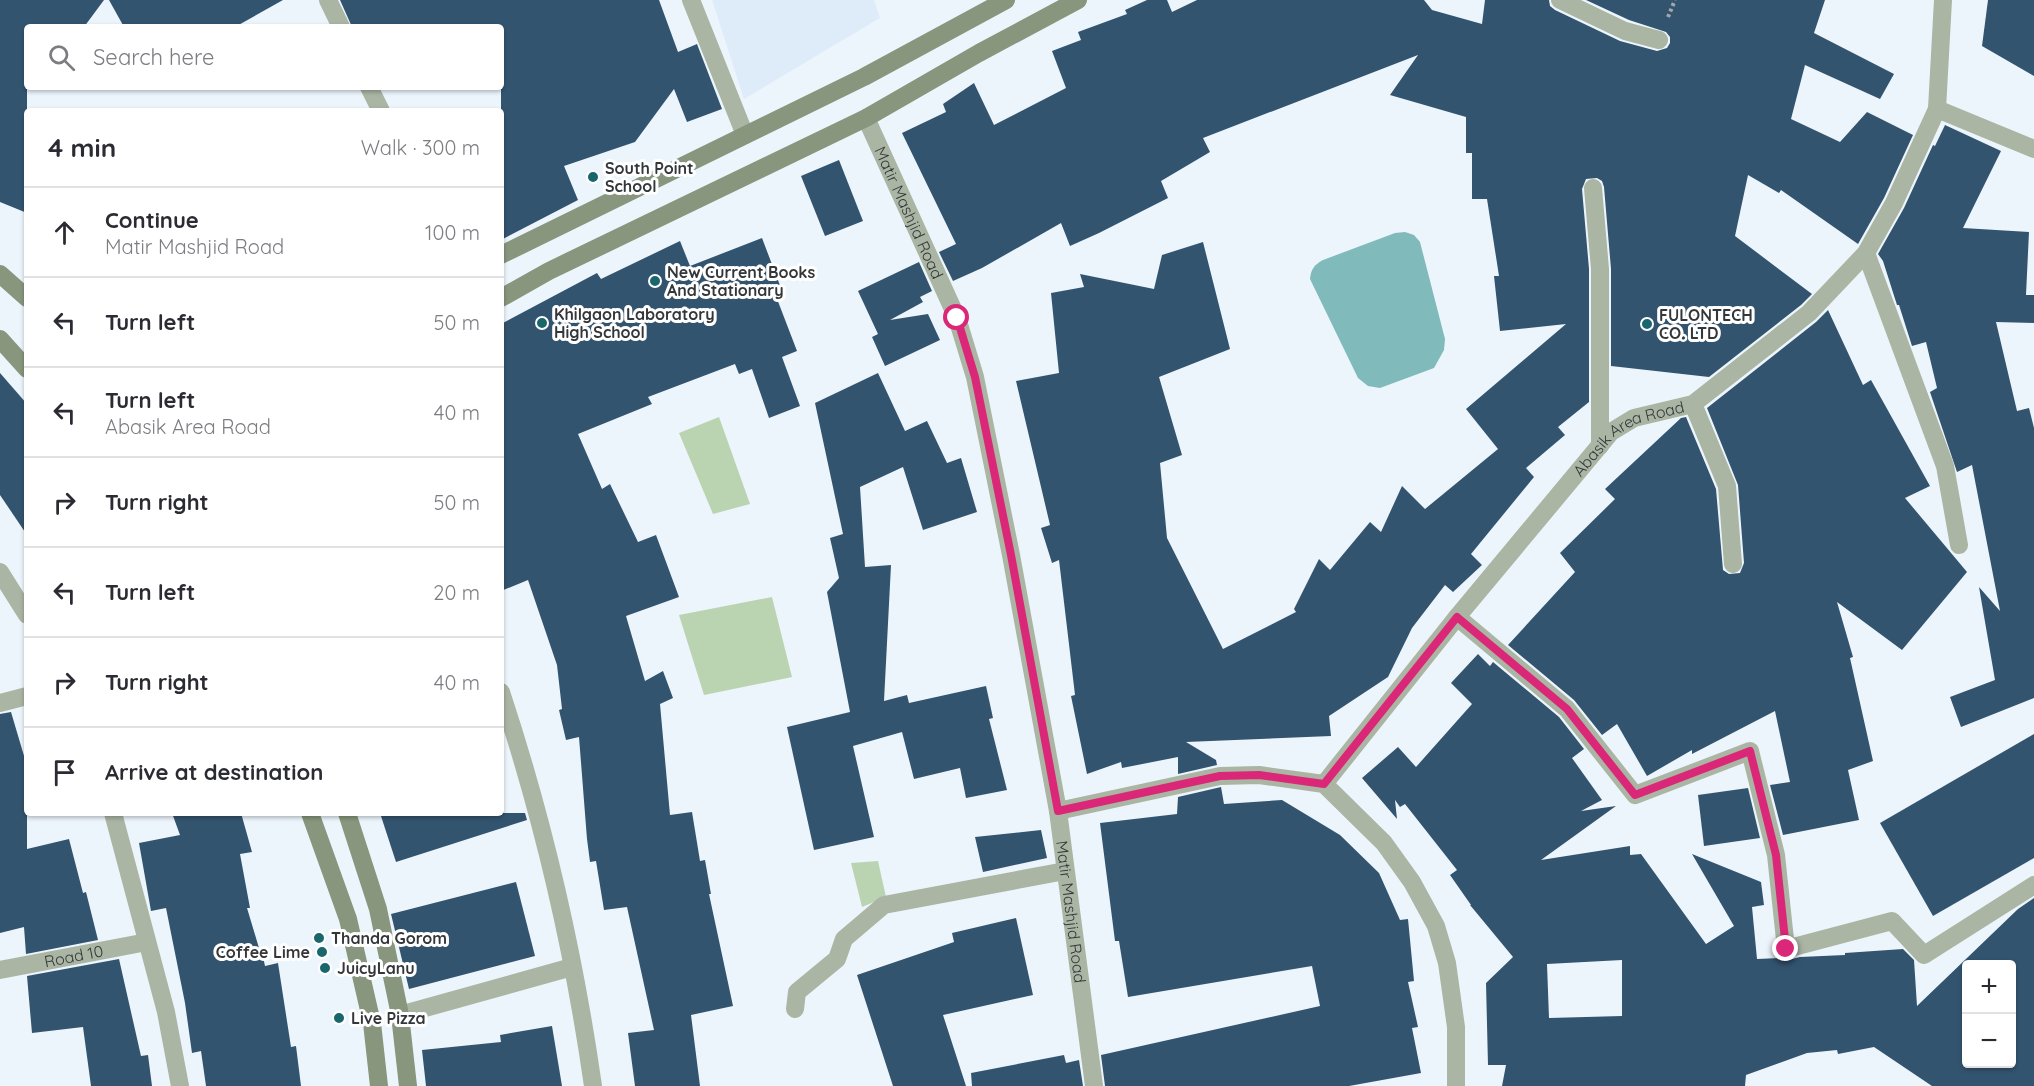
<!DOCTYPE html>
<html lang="en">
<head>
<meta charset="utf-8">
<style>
  body { margin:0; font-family:Quicksand,sans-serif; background:#f2f2f3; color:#2b2b33 }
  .controls { position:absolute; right:18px; bottom:18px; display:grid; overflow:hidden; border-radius:6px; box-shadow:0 2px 4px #0004 }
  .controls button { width:54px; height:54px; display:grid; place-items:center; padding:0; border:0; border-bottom:2px solid #e1e1e2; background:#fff; color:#2b2b33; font:30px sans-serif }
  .stop { position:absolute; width:18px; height:18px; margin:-14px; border:4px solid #db2777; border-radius:50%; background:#fff }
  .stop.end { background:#db2777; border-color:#fff; box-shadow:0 2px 6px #0008 }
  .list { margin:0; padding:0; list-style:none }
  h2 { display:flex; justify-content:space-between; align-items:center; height:78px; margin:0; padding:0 24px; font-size:26px }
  h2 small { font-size:20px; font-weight:400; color:#7c7c81 }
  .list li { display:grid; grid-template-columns:39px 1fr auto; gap:18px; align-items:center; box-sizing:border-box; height:90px; padding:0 24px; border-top:2px solid #e1e1e2 }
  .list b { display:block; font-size:22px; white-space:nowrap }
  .list p { margin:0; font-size:20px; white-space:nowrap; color:#7c7c81 }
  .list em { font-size:20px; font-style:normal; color:#7c7c81 }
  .icon { flex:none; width:33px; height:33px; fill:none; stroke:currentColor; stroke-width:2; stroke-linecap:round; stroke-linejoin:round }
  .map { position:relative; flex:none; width:2034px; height:1086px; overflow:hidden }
  .search { position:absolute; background:#fff; box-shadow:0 2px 4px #0004; left:24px; top:24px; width:480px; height:66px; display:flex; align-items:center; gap:15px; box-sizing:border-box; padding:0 21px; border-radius:6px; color:#7c7c81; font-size:22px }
  .panel { position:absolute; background:#fff; box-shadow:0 2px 4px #0004; left:24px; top:108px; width:480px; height:708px; border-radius:6px }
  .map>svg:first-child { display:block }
</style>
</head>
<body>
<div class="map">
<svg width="2034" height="1086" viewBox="0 0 2034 1086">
  <rect width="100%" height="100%" fill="#edf5fc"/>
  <polygon fill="#deecf9" points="712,0 874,0 880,18 744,99"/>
  <g fill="#bad4b2">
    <polygon points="719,417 750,504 713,514 679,433"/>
    <polygon points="772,597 792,677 704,695 679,615"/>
    <polygon points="878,861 886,897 862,907 851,863"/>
  </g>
  <path fill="#80baba" d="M1405,232L1414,235L1420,242L1445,339L1444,350L1434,368L1380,388L1368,386L1358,378L1310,279C1311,269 1314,265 1323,260L1395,233Z"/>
  <g fill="#33546f" fill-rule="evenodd">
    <polygon points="0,0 104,0 84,27 27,27 27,213 0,202"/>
    <polygon points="109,0 283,0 235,27 124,27"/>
    <polygon points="340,0 659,0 678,52 697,44 722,109 687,122 674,89 635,142 564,166 578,200 501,240 501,27 352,27"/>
    <polygon points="1147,0 1167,0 1172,12 1197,0 1424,0 1432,10 1482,24 1485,0 1549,0 1550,6 1555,10 1620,41 1657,51 1667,48 1670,43 1670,37 1666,32 1629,20 1586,0 1825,0 1814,33 1894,74 1880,99 1805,65 1791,119 1840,142 1867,112 1913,135 1884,198 1858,244 1781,190 1779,193 1748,175 1735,236 1812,294 1801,305 1709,377 1611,366 1611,269 1604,187 1602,181 1597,178 1586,179 1582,189 1589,269 1589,402 1558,427 1565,435 1526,468 1534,477 1471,554 1482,565 1453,592 1445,585 1412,628 1388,677 1329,716 1331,736 1186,742 1216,760 1217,765 1178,774 1178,757 1122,768 1121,762 1087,774 1071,696 1075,695 1059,560 1052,563 1041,528 1050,525 1016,381 1059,373 1051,293 1084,287 1080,274 1154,289 1162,255 1203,242 1230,349 1159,377 1182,455 1160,463 1167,538 1223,649 1296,612 1294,609 1319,559 1330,570 1370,522 1381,532 1402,486 1425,509 1498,449 1466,409 1566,324 1500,331 1494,276 1499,276 1487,199 1472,199 1472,153 1466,153 1466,117 1390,95 1418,55 1203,138 1210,152 1161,181 1168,198 1099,233 1070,246 1061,223 982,268 953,281 939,252 956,244 902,133 946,112 943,104 974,83 994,125 1066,88 1052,51 1081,40 1078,32 1127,14 1125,10"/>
    <polygon points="1988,0 2034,0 2034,76 1982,46"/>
    <polygon points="1945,125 2001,151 1963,228 2029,232 2026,295 2034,295 2034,323 1996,322 2017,411 2029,408 2034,428 2034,698 1961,727 1950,697 1995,680 1979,587 2000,611 1972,465 1957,472 1930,392 1937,388 1926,342 1912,346 1899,305 1897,305 1883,261 1878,254 1904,208 1933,145 1935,146"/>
    <polygon points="839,160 863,221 825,236 801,176"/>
    <polygon points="762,238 781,288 774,291 797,351 782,357 800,406 769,418 752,369 739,374 735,364 648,397 652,404 578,434 602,489 610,484 638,542 656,535 679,597 626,616 645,681 663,671 673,698 660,704 670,815 692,812 700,861 705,860 711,894 709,894 733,1006 691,1015 700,1086 635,1086 628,1033 654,1030 627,907 604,910 596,861 590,862 587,839 579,737 566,740 559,710 562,709 557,665 528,580 501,591 501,324 597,273 601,279 680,241 690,266"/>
    <polygon points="919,262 932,291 920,297 923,302 890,320 928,314 940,340 885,366 872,337 878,334 858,291"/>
    <polygon points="1828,310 1863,385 1871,380 1930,486 1905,498 1967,572 1902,650 1837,602 1853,657 1850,658 1873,761 1848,770 1859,820 1783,835 1770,785 1790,782 1775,711 1692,754 1692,750 1647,776 1617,724 1602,735 1574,700 1508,645 1575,572 1560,553 1615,499 1605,489 1681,418 1686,417 1716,489 1723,570 1729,574 1740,573 1744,563 1738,485 1707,408 1816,322"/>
    <polygon points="0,373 27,404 27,535 0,495"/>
    <polygon points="878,373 905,431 927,421 947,463 961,458 977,512 923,530 903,467 860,487 865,567 891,565 884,701 907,695 909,703 986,686 993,718 989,719 1007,790 966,798 960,768 914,779 902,732 853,746 874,837 814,850 787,727 850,712 827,592 839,578 830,538 843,534 815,403"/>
    <path d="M1478,654L1490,666L1493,662L1559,717L1584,749L1572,758L1602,800L1581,811L1616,806L1541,860L1630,846V855L1641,854L1706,944L1734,926L1692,854L1761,882L1764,905L1752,907L1757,959L1780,958L1788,960L1800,957L1845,955V953L1903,949L1914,960L1917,1006L2018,909L2034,898V1086H1932L1874,1047L1838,1054L1837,1050L1807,1053L1746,1075L1745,1086H1502L1506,1065H1488L1486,983L1513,957L1470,905H1471L1450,875L1457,870L1405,804L1400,807L1395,800L1397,819L1362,778L1398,747L1416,767L1472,704L1451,683ZM1622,960V1016L1549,1018L1547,964ZM1966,964H2012V1064H1966Z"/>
    <polygon points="11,712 27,766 27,849 69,839 83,893 86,892 98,940 26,954 24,927 0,933 0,714"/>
    <polygon points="2034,734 2034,858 1933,916 1880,823"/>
    <polygon points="1221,787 1224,804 1282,800 1340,835 1379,873 1400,920 1408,919 1414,981 1408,982 1418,1027 1412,1028 1421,1073 1349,1086 1105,1086 1101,1055 1320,1006 1312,966 1128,997 1119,941 1115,941 1100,823 1177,814 1178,797"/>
    <polygon points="1748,788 1760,838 1704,846 1698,795"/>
    <polygon points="172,813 241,813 252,852 240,854 250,908 247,908 259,948 261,948 265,966 278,963 291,1047 296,1046 301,1086 206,1086 201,1051 192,1053 185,1003 166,908 151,911 139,843 180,835"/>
    <polygon points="380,813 525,813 527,820 396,862"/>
    <polygon points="1041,830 1047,858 983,872 975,837"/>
    <polygon points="516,882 535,956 409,989 391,914"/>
    <polygon points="1016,918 1033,995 943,1015 966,1086 893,1086 857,975 954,942 952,933"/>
    <polygon points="119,959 141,1056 148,1055 152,1086 91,1086 83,1027 32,1033 27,976"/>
    <polygon points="552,1026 562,1086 426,1086 422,1050 501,1042 500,1035"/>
    <polygon points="1064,1055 1066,1063 1079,1060 1083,1086 972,1086 971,1073"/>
  </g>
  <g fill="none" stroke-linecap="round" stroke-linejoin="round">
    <polyline stroke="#a2a8ae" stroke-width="4" stroke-dasharray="3 3" stroke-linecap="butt" points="1668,17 1675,0"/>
    <polyline stroke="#aab5a4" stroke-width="18" points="795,1009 797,992 837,959 844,939 884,905 1065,871"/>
    <g stroke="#aab5a4" stroke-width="18">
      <polyline points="328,0 341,27"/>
      <polyline points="691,0 745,135"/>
      <polyline points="1560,0 1625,31 1659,40"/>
      <polyline points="369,87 381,111"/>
      <polyline points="1937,109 2034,149"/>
      <path id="s1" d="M866,118L957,318L975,377L1011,555L1058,811L1094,1086"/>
      <polyline points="1593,188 1600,269 1600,446"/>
      <polyline points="1866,253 1945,466 1959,545"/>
      <polyline points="1693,404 1727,486 1733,564"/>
      <polyline points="0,572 27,615"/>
      <polyline points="1457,617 1567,709 1635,795 1750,751 1776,855 1786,949 1892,921 1924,955 2034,885"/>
      <path d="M501,692C543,819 574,953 593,1086"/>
      <polyline points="0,703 27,696"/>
      <path id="s2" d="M1324,784L1457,617L1611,432L1634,418L1693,404L1809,313L1866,253L1894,203L1937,109L1943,0"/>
      <polyline points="1058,811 1220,776 1259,775 1324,784 1384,843 1412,882 1436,926 1447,963 1456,1027 1456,1086"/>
      <polyline points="113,813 166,1012 180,1086"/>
      <path id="s3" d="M0,970L147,942"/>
      <polyline points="400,1015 572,967"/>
    </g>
    <g stroke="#87967d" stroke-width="18">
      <polyline points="501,255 864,77 1006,0"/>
      <polyline points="0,274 27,298"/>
      <polyline points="501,298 549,271 866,118 979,53 1078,0"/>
      <polyline points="0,339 27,369"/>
      <polyline points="310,813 348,919 372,1023 379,1086"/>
      <polyline points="347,813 378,909 400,1015 408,1086"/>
    </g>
  </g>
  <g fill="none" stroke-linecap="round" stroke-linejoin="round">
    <polyline stroke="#db2777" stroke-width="8" points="957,318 975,377 1011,555 1058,811 1220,776 1259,775 1324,784 1457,617 1567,709 1635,795 1750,751 1776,855 1786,949"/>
  </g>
  <g fill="#19676d" stroke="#fff" stroke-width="2">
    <circle cx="593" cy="177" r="6"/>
    <circle cx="655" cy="281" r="6"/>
    <circle cx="542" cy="323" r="6"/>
    <circle cx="1647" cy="324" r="6"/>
    <circle cx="319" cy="938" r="6"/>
    <circle cx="322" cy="952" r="6"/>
    <circle cx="325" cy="968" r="6"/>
    <circle cx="339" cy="1018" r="6"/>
  </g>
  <g text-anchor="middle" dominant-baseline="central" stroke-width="6" stroke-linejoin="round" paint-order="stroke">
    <g font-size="16" font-weight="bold" fill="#34373a" stroke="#fff" text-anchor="start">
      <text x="605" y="168">South Point<tspan x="605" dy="18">School</tspan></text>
      <text x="667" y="272">New Current Books<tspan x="667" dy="18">And Stationary</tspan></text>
      <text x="554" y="314">Khilgaon Laboratory<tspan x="554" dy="18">High School</tspan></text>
      <text x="1659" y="315">FULONTECH<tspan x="1659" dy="18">CO. LTD</tspan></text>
      <text x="331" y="938">Thanda Gorom</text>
      <text x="310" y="952" text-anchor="end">Coffee Lime</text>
      <text x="337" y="968">JuicyLanu</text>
      <text x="351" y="1018">Live Pizza</text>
    </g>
    <g font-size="16" fill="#34373a" stroke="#fff">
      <text stroke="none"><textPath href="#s1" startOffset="104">Matir Mashjid Road</textPath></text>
      <text stroke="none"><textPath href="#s2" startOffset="466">Abasik Area Road</textPath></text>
      <text stroke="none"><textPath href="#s1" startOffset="825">Matir Mashjid Road</textPath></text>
      <text stroke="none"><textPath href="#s3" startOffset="75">Road 10</textPath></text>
    </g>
  </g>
</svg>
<div class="controls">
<button>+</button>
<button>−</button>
</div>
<div class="stop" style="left:957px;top:318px"></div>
<div class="stop end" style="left:1786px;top:949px"></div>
<div class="search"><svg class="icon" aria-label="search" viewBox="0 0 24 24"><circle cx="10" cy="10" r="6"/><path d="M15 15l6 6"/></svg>Search here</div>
<section class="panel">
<h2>4 min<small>Walk · 300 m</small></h2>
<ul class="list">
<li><svg class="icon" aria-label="ahead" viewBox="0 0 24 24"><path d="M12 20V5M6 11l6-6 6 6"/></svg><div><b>Continue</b><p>Matir Mashjid Road</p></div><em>100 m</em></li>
<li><svg class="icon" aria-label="left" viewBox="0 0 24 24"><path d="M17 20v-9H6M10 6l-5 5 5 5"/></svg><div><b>Turn left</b></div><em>50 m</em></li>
<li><svg class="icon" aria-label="left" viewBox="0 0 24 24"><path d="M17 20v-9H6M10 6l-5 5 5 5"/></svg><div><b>Turn left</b><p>Abasik Area Road</p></div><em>40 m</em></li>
<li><svg class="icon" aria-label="right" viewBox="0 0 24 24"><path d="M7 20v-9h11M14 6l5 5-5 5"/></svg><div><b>Turn right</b></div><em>50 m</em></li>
<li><svg class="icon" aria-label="left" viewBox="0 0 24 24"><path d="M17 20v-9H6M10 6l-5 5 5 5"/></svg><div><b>Turn left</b></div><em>20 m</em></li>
<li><svg class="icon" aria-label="right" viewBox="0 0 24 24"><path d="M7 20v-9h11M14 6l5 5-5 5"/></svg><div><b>Turn right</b></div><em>40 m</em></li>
<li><svg class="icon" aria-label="arrive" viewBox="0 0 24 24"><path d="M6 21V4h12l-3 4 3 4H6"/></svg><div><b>Arrive at destination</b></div></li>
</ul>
</section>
</div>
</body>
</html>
